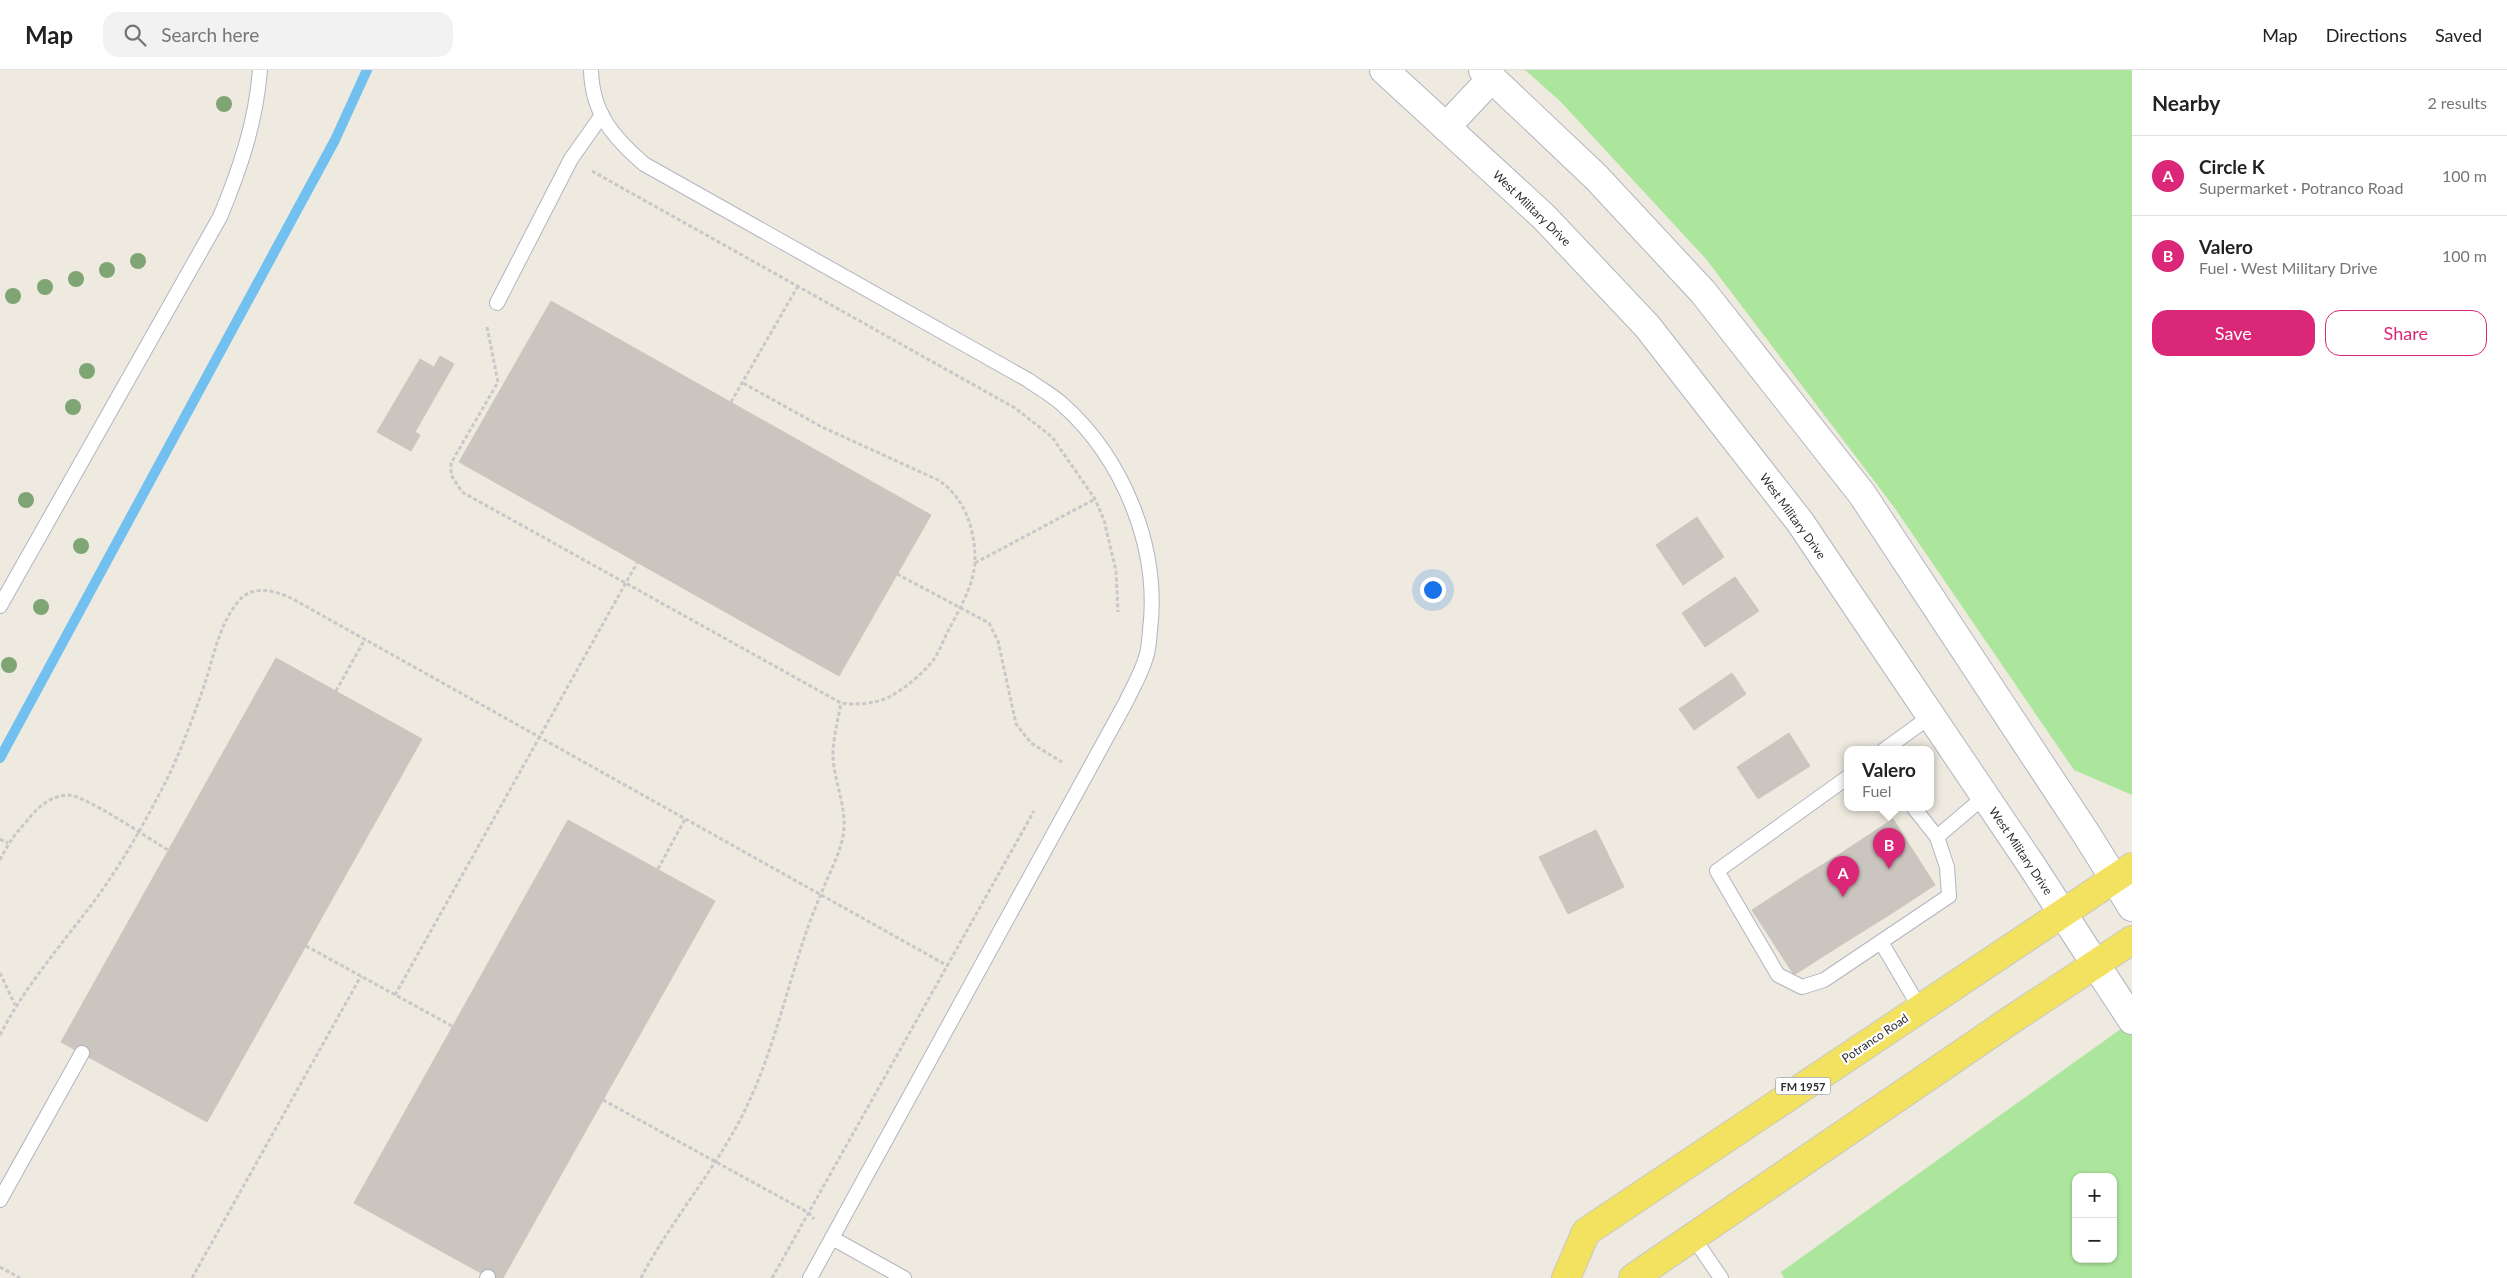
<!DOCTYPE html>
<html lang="en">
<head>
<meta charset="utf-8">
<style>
  body { margin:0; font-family:Lato,sans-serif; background:#f2f2f2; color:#222 }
  .controls { position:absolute; right:15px; bottom:15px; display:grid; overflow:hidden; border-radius:10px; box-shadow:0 1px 4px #0004 }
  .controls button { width:45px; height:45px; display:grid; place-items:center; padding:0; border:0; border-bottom:1px solid #e0e0e0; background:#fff; color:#222; font:25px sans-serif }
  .you { position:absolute; left:1432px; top:519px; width:18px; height:18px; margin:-12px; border:4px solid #fff; border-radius:50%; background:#1a73e8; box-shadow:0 0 0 8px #1a73e833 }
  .badge { display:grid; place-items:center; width:32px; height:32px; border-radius:50%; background:#db2777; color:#fff; font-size:16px; font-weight:700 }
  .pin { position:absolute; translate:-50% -41px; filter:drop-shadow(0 1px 2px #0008) }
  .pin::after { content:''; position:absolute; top:26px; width:18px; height:15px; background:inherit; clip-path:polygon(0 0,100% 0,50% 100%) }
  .popup { position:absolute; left:1844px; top:676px; width:90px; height:65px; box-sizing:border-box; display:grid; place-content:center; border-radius:10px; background:#fff; filter:drop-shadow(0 1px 4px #0005); font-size:16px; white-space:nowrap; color:#767676 }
  .popup b { font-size:19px; color:#222 }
  .popup::after { content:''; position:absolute; left:50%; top:100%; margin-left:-10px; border:10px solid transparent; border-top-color:#fff }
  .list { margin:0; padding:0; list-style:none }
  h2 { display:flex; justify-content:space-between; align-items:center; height:65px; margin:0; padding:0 20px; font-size:21px }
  h2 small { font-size:16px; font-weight:400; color:#767676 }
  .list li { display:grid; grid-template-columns:32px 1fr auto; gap:15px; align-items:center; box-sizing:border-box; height:80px; padding:0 20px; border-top:1px solid #e0e0e0 }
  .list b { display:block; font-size:19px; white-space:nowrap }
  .list p { margin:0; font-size:16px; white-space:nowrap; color:#767676 }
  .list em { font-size:16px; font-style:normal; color:#767676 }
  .actions { display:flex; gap:10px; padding:15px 20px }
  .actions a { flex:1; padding:11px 0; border:1px solid #db2777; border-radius:15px; text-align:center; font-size:18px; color:#db2777 }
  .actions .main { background:#db2777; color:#fff }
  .icon { flex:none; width:28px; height:28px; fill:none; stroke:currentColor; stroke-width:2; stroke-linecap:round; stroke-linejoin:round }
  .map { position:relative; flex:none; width:2132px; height:1208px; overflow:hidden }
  header { display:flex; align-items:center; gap:30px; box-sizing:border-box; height:70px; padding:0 25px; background:#fff; border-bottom:1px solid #e0e0e0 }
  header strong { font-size:24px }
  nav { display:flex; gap:28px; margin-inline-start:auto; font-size:18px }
  .search { width:350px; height:45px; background:#f2f2f2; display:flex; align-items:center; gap:12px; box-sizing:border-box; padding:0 18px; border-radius:15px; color:#767676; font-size:19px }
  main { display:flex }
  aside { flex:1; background:#fff }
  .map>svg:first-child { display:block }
</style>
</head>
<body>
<header>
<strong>Map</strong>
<div class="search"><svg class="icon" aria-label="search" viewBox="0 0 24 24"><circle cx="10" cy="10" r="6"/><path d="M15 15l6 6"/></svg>Search here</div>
<nav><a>Map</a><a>Directions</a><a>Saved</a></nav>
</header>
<main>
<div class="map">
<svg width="2132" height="1208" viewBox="0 0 2132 1208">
  <rect width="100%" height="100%" fill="#eeeae0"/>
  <g fill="#ace59c" fill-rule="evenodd">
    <polygon points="1525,0 2132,0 2132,725 2074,700 1894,437 1706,189 1560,31"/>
    <path d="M2132,951V1208H1784L1781,1202ZM2076,1107H2113V1189H2076Z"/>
  </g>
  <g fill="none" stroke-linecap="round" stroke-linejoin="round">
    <polyline stroke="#72c0f0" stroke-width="10" points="0,688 335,70 367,0"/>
  </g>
  <g fill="#cac6bf" stroke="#cac6b9">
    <polygon points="551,231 931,445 839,606 459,392"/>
    <polygon points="440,286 454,294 415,362 420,365 411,381 377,362 420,289 434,297"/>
    <polygon points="1697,447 1724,487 1683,515 1656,475"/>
    <polygon points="1735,507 1759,541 1705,577 1682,543"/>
    <polygon points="276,588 422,669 207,1052 61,972"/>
    <polygon points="1732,603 1746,624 1694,660 1679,639"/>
    <polygon points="1789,663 1810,696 1758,729 1737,697"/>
    <polygon points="1893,749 1935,815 1886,847 1843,782"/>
    <polygon points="568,750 715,831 503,1208 490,1208 354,1133"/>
    <polygon points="1596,760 1624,817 1568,844 1539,787"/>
    <polygon points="1843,782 1886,847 1844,873 1801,808"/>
    <polygon points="1801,808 1844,873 1794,905 1752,840"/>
  </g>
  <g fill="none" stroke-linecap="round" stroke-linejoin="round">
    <defs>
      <g id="lane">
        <path d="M591,0C592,43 613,67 644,94L1028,310C1039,318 1052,325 1062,334C1124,389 1160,479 1150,560C1149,569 1149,579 1146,587C1142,602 1133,617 1126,632L832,1168"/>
        <polyline points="497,233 571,89 602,45"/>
        <path d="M0,536L220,147C240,99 256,52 260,0"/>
        <polyline points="1884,680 1931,646"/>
        <polyline points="1848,707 1717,801 1778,905 1802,917 1824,910 1949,826 1947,797 1937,767 1985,726"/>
        <polyline points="1914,738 1937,767"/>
        <polyline points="1881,872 1920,938"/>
        <polyline points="0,1130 82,983"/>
        <polyline points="1693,1167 1721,1208"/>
        <polyline points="487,1208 488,1207"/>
        <polyline points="810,1208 832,1168 904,1208"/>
      </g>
      <polyline id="street" points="2096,895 2132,950"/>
      <g id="secondary">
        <polyline points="1384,0 1544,147 1647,256 1800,452 2032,796 2096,895"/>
        <polyline points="1483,0 1596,107 1703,222 1862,424 2085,762 2132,837"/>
        <polyline points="1446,57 1492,8"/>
      </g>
      <g id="primary">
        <polyline points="1566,1208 1586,1162 2132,797"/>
        <polyline points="1633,1208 2008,952 2132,870"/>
      </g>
    </defs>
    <use href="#lane" stroke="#b3b4c0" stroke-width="16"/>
    <use href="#street" stroke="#b3b4c0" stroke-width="30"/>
    <use href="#secondary" stroke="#b3b4c0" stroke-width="30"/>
    <use href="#primary" stroke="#c8c8c8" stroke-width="30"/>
    <g stroke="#c8c8c8" stroke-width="3" stroke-dasharray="4 2.5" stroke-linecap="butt">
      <polyline points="592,101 1015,338 1052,367 1095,429 1104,450 1116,501 1118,542"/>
      <path d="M487,257L498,312L451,393V405L462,422L841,633C856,635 875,634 889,627C904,619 920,606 931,593C938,585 942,573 947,563C958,542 973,517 975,493C976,461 965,427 938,410L820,356L743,313"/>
      <polyline points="731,332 798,216"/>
      <polyline points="975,493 1095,429"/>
      <polyline points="897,504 989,553 998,571 1016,654 1031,673 1062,692"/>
      <polyline points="336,621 365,569"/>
      <polyline points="0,769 8,773"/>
      <path d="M0,790C7,775 15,764 26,752C37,738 48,727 67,725C84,724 149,769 168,780"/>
      <polyline points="658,799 685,749"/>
      <polyline points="306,876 452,956"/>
      <polyline points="0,903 15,935"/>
      <polyline points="395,925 637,493"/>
      <path d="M0,965C26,914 64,872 98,826C123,791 144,754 164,715C181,682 194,645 206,610C214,584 220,554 237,533C251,514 273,520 291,528L948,896"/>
      <polyline points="603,1030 809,1143 814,1149"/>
      <polyline points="0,1197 20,1208"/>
      <polyline points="192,1208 361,906"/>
      <path d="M641,1208C670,1152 712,1104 741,1048C769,994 782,937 800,881C806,862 813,842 821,824C828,806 837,790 842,771C850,739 832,711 833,681C834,665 838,649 841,633"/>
      <polyline points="772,1208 1034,741"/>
    </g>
    <use href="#lane" stroke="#fff" stroke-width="14"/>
    <use href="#street" stroke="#fff" stroke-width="28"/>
    <use href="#secondary" stroke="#fff" stroke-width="28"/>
    <use href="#primary" stroke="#f3e160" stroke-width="28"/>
  </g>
  <g fill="#7ea573">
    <circle cx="224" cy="34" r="8"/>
    <circle cx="138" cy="191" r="8"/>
    <circle cx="107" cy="200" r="8"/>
    <circle cx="76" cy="209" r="8"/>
    <circle cx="45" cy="217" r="8"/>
    <circle cx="13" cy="226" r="8"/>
    <circle cx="87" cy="301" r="8"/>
    <circle cx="73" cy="337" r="8"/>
    <circle cx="26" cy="430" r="8"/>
    <circle cx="81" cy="476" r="8"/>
    <circle cx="41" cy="537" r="8"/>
    <circle cx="9" cy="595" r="8"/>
  </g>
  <g text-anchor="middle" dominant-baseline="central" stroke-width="4.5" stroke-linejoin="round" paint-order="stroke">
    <rect fill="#fff" stroke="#6c6c6c" stroke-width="1" x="1775.5" y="1007.5" width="55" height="17" rx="4"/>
    <g font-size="11" font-weight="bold" fill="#2d2d2d">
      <text x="1803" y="1016">FM 1957</text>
    </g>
    <g font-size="12" fill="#2d2d2d" stroke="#fff">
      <text transform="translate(1532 138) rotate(44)">West Military Drive</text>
      <text transform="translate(1793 446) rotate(54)">West Military Drive</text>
      <text transform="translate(2021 781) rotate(56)">West Military Drive</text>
      <text transform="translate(1875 968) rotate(-34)">Potranco Road</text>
    </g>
  </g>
</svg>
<div class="controls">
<button>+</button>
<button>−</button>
</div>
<div class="you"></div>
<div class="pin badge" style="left:1843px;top:827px">A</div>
<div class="pin badge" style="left:1889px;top:799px">B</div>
<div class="popup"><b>Valero</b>Fuel</div>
</div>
<aside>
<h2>Nearby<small>2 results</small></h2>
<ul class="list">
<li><span class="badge">A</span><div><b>Circle K</b><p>Supermarket · Potranco Road</p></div><em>100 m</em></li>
<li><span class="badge">B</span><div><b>Valero</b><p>Fuel · West Military Drive</p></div><em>100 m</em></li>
</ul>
<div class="actions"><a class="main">Save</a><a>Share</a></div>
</aside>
</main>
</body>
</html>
